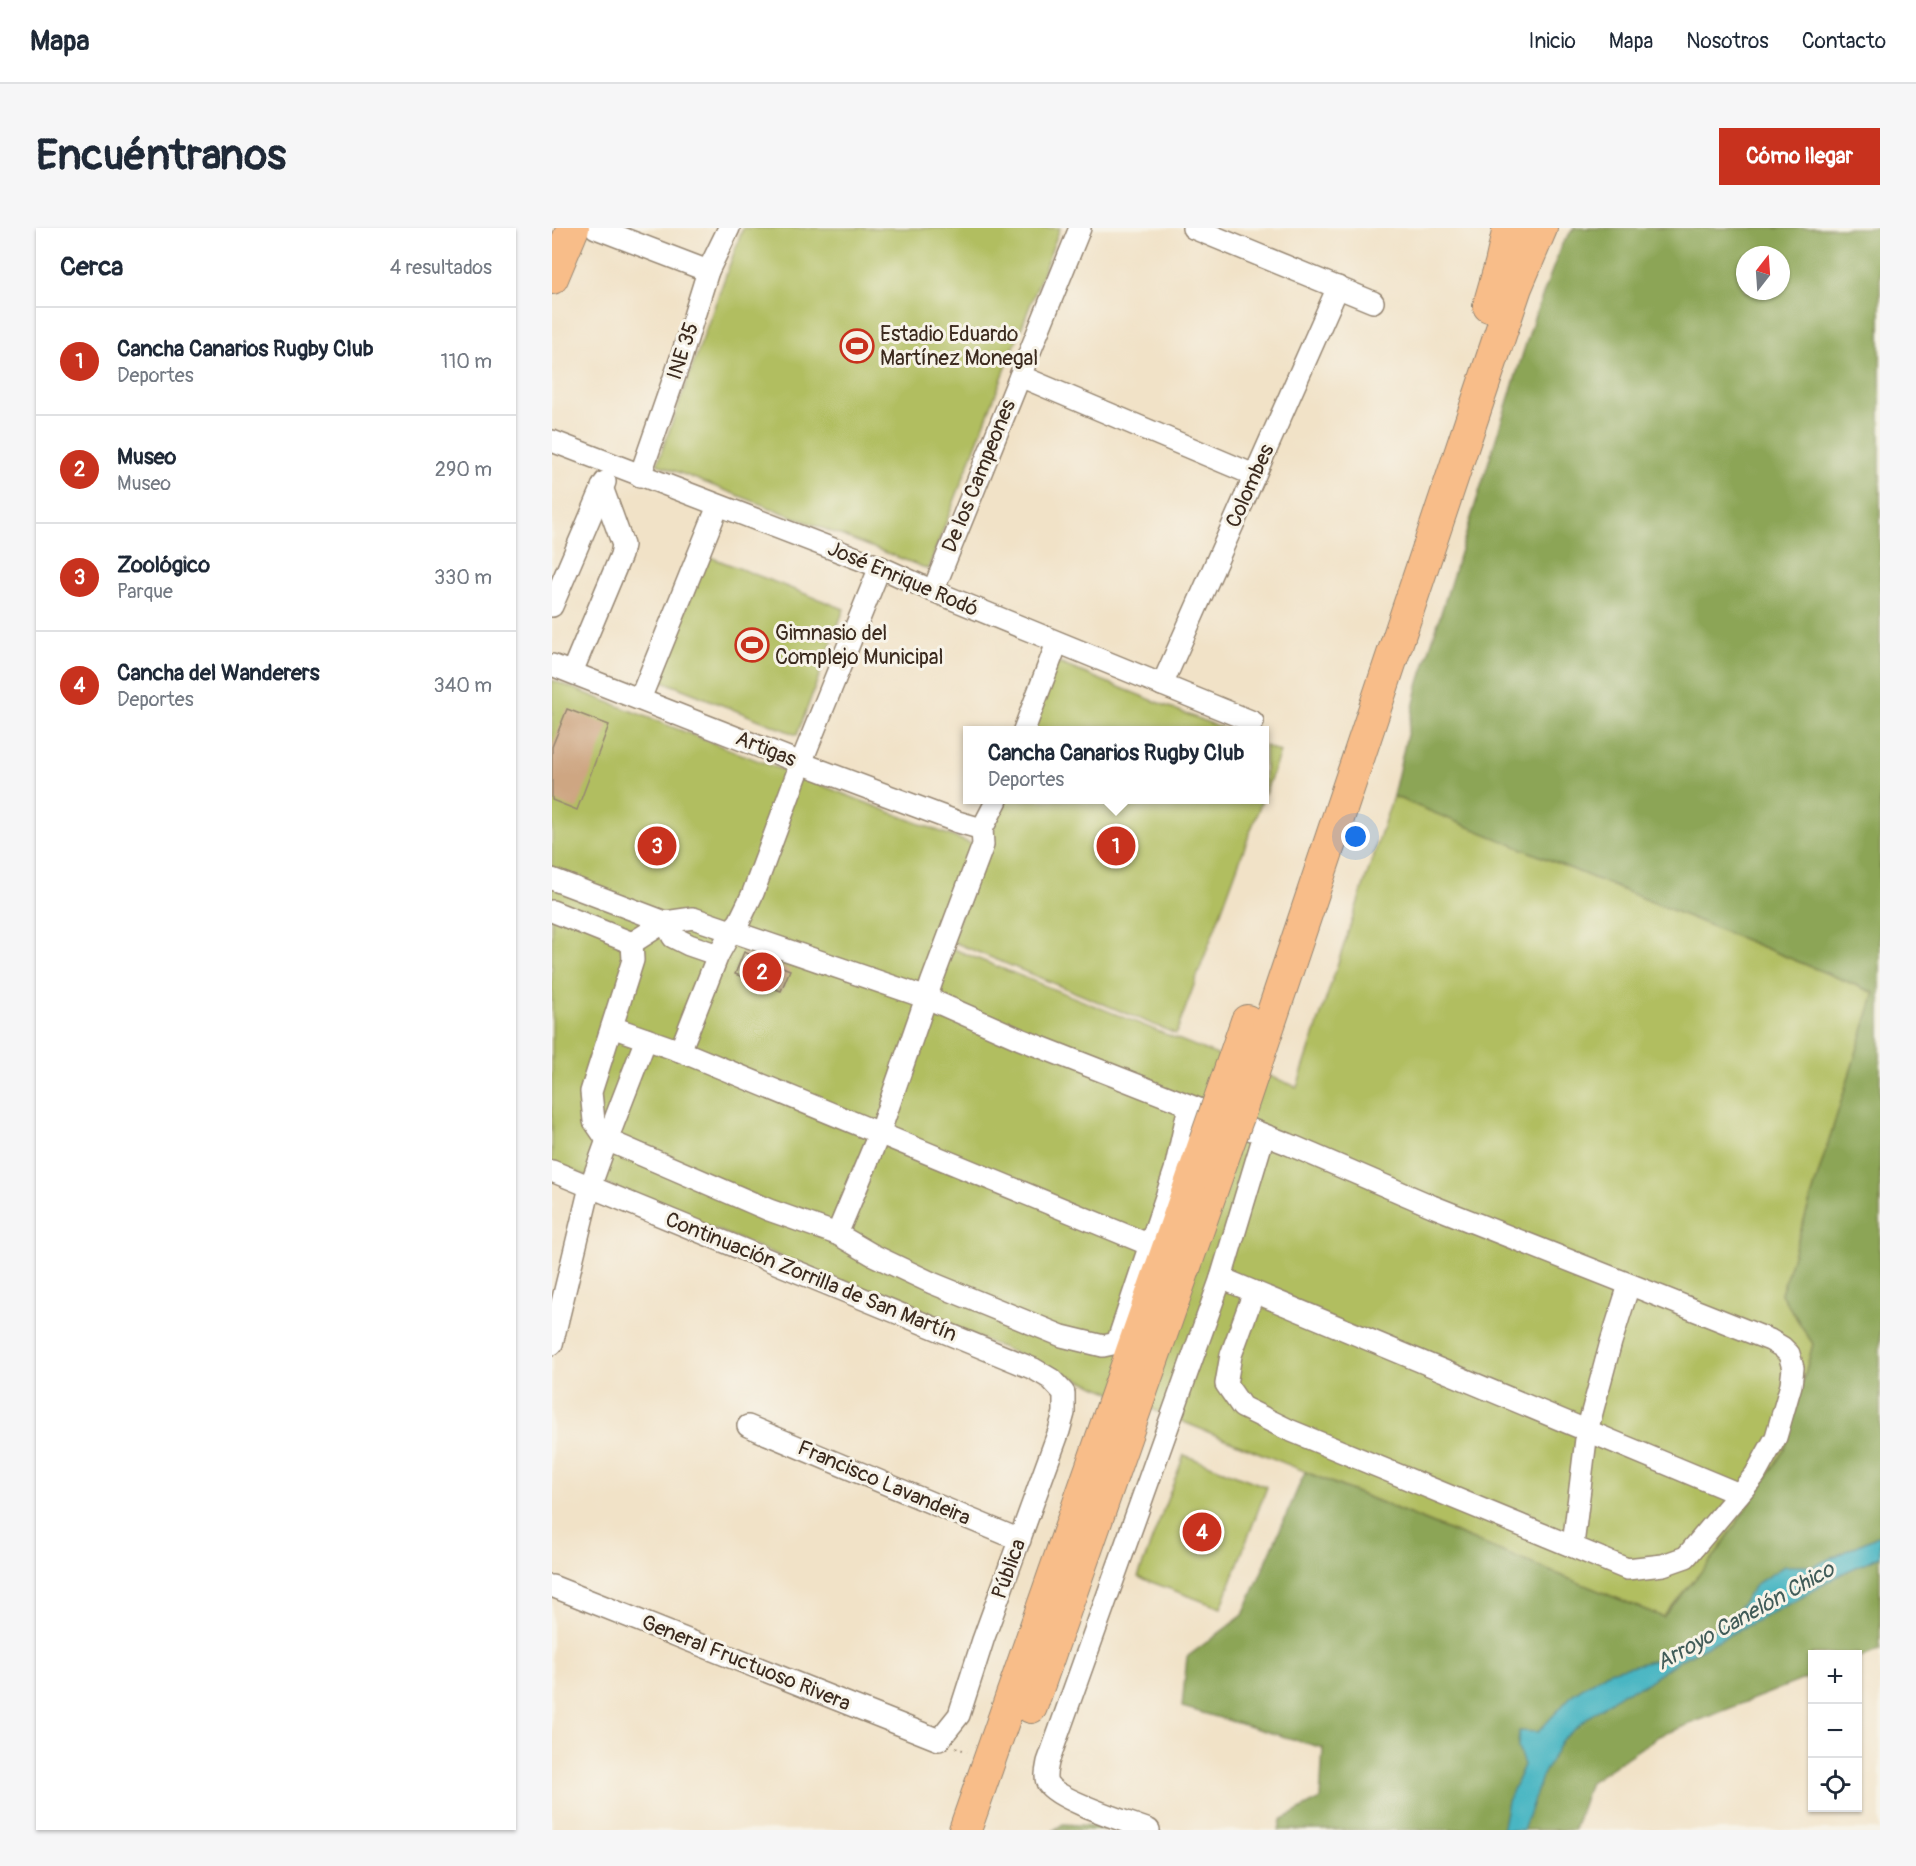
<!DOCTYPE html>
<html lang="es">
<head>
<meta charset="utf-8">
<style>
  body { margin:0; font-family:Pangolin,sans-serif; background:#f6f6f7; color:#1f2937 }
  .controls { position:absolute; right:18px; bottom:18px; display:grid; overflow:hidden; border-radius:0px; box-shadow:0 2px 4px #0004 }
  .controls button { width:54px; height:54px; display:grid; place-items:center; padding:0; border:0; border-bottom:2px solid #e0e1e3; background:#fff; color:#1f2937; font:30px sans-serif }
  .compass { position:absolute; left:1184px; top:18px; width:54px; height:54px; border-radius:50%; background:#fff; box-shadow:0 2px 4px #0004; rotate:17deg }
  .you { position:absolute; left:804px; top:609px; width:21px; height:21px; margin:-15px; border:4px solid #fff; border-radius:50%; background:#1a73e8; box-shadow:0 0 0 9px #1a73e833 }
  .badge { display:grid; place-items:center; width:39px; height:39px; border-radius:50%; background:#c8321e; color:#fff; font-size:20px; font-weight:700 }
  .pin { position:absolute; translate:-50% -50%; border:3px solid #fff; box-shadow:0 2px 6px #0006 }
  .popup { position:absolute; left:411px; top:498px; width:306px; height:78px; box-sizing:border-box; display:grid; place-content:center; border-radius:0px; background:#fff; filter:drop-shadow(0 2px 4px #0005); font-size:20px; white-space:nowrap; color:#747a83 }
  .popup b { font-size:22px; color:#1f2937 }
  .popup::after { content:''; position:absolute; left:50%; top:100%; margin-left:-12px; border:12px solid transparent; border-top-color:#fff }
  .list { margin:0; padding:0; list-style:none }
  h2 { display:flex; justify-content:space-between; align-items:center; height:78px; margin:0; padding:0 24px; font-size:26px }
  h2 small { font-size:20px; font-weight:400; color:#747a83 }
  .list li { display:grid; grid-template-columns:39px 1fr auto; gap:18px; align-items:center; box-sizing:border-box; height:108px; padding:0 24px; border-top:2px solid #e0e1e3 }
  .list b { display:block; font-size:22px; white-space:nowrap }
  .list p { margin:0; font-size:20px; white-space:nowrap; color:#747a83 }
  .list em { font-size:20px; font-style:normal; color:#747a83 }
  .icon { flex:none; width:33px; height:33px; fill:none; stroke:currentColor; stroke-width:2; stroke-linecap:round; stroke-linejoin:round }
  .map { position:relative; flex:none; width:1328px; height:1602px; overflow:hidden; border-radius:0px }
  header { display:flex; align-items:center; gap:36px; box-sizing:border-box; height:84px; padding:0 30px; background:#fff; border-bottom:2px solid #e0e1e3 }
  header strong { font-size:28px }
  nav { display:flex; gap:33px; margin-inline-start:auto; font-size:21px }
  .intro { display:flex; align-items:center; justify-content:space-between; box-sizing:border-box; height:144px; padding:0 36px }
  h1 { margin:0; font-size:42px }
  .button { padding:15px 27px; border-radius:0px; background:#c8321e; color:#fff; font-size:21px; font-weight:700 }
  main { display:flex; gap:36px; padding:0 36px }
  aside { flex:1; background:#fff; border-radius:0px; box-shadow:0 2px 4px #0004 }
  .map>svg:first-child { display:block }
</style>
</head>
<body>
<header>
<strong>Mapa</strong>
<nav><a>Inicio</a><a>Mapa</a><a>Nosotros</a><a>Contacto</a></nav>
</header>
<div class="intro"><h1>Encuéntranos</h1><a class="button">Cómo llegar</a></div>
<main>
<aside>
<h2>Cerca<small>4 resultados</small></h2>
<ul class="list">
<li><span class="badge">1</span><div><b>Cancha Canarios Rugby Club</b><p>Deportes</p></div><em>110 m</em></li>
<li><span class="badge">2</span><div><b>Museo</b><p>Museo</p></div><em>290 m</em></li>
<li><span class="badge">3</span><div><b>Zoológico</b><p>Parque</p></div><em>330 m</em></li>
<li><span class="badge">4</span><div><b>Cancha del Wanderers</b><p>Deportes</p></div><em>340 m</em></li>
</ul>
</aside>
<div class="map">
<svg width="1328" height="1602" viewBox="0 0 1328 1602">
  <rect width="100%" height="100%" fill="#f7f3e8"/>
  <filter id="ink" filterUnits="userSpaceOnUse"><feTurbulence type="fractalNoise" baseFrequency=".0167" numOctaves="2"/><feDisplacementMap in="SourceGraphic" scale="12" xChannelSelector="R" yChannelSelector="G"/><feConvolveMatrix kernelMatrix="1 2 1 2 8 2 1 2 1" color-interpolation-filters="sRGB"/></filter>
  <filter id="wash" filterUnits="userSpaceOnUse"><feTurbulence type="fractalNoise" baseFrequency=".008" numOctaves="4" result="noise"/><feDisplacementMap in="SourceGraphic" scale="24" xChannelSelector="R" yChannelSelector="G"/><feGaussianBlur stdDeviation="1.35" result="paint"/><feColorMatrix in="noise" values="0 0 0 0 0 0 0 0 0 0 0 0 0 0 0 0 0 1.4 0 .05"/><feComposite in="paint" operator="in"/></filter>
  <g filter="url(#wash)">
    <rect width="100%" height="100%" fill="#f1e2c7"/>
    <g fill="#b1be60" stroke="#76743f" stroke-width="1.5">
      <polygon points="191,0 508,0 376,341 105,236"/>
      <polygon points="153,327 292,381 245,507 108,452"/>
      <polygon points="504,434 675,502 478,502"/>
      <polygon points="0,452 430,620 394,718 745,859 841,568 1323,765 1229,1066 1261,1116 1233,1221 1165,1325 1111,1389 548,1160 0,934"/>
      <polygon points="713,518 728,524 713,566"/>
      <polygon points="452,572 710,572 624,806 399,713"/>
      <polygon points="632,1227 715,1259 669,1380 586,1349"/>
    </g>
    <g fill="#8ca556" stroke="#64683a" stroke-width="1.5" fill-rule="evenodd">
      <path d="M1022,0H1328V1422L1306,1431V1426H1260V1448L1107,1508L1038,1554L1022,1602H727L729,1592L768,1571L771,1520L630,1479L635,1429L691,1387L753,1244L1111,1389L1165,1325L1233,1221L1261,1116L1229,1066L1323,765L841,568L866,458L982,90L1010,16ZM1193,27H1229V63H1193Z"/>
      <polygon points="511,1596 543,1598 552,1602 502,1602"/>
    </g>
    <polygon fill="#48b6c3" stroke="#427070" stroke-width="1.5" points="1328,1307 1328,1328 1291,1345 1245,1372 1128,1432 1090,1458 1070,1465 1037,1489 1010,1512 990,1549 971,1602 950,1602 956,1573 972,1537 966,1520 967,1503 986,1504 1022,1465 1057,1443 1104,1432 1147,1414 1185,1382 1204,1356 1232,1338 1262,1338"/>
    <g id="blocks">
      <g fill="#cea682">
        <polygon points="15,481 57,497 25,582 0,572 0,519"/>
        <polygon points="192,724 238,742 229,763 183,746"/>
      </g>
    </g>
  </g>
  <g filter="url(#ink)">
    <use href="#blocks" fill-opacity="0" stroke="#968672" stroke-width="1.5"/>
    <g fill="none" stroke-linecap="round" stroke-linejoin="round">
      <defs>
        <g id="minor">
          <polyline points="44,0 156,43"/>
          <polyline points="641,0 821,74"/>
          <polyline points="468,148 702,247"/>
          <polyline points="0,213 328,339 381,363 701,494"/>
          <polyline points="88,248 129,130 156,43 177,0"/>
          <polyline points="381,363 528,0"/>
          <polyline points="0,378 53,254"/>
          <polyline points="0,437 249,535 406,594 430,601"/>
          <polyline points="20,444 69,327 71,317 50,259"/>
          <polyline points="610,457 786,59"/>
          <polyline points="88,471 166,278"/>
          <polyline points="472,502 505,415"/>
          <polyline points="430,601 445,572"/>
          <polyline points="0,651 113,694 121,709 137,717 166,727"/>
          <polyline points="0,683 80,715"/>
          <polyline points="80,715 113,694 141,690 375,770 468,811 736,916 880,978 1218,1112 1230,1119 1237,1126 1241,1140 1239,1157 1224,1209 1203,1247 1134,1329 1111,1337 1075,1341 737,1202 690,1179 674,1156 679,1127 702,1064"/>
          <polyline points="60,799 128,823 598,1017"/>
          <polyline points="128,823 166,727 180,702 187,694 201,665 249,535 328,339"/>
          <polyline points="55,912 42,893 39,864 81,732 80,715"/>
          <polyline points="55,912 94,811"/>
          <polyline points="0,943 482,1141 499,1151 512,1165 512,1185 507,1203 431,1412 407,1487 387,1512 0,1358"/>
          <polyline points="285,1006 321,1027 380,1055 510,1108 551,1118 565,1115 623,942 637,878"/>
          <polyline points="669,1050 1187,1266"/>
          <polyline points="0,1116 38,959 55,912 217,982 285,1006 327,906 380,753 431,617 430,601"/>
          <polyline points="196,1198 468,1312"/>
          <polyline points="1021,1317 1035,1203 1059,1114 1077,1057"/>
          <path d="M597,1602C576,1594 506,1572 496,1556C492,1550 495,1540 496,1534L669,1050L712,907"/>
        </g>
        <g id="highway">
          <polyline points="0,50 21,0"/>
          <polyline points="937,78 949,36 957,0"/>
          <polyline points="667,874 695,793"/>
          <polyline points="688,883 964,59 989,0"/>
          <polyline points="479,1479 674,921"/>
          <polyline points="413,1602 653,914"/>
        </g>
      </defs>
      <use href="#minor" stroke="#968672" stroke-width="24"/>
      <use href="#highway" stroke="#968672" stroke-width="34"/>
      <polyline stroke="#968672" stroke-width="2" stroke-dasharray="1.5 4.5" stroke-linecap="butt" points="404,1519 415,1524"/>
      <use href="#minor" stroke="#fff" stroke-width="21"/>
      <use href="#highway" stroke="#f8bd89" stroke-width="32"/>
      <defs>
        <g id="highway-bridge">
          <polyline points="653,914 667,874"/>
          <polyline points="674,921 688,883"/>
        </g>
      </defs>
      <use href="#highway-bridge" stroke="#968672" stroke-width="34" stroke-linecap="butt"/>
      <use href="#highway-bridge" stroke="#f8bd89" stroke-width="32"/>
    </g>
  </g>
  <defs>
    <symbol id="stadium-ring" viewBox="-11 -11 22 22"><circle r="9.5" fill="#f7f3e8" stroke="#c8321e" stroke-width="1.5"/><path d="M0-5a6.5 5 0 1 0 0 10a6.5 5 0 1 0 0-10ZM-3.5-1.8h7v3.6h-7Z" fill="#c8321e"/></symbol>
  </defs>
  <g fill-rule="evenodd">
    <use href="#stadium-ring" x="286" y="99" width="38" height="38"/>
    <use href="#stadium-ring" x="181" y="398" width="38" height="38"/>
  </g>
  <g text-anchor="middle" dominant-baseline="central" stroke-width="6" stroke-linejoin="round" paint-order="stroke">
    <g font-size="21" fill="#3b2a1e" stroke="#f7f3e8" text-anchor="start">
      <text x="328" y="106">Estadio Eduardo<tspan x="328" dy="24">Martínez Monegal</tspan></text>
      <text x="223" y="405">Gimnasio del<tspan x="223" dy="24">Complejo Municipal</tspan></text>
    </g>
    <g font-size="21" fill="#3b2a1e" stroke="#f7f3e8">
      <text transform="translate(131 123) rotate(-72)">INE 35</text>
      <text transform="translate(427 248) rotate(-68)">De los Campeones</text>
      <text transform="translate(698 258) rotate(-66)">Colombes</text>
      <text transform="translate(351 351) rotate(23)">José Enrique Rodó</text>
      <text transform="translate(214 521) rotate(22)">Artigas</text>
      <text transform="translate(259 1049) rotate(22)">Continuación Zorrilla de San Martín</text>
      <text transform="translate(332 1255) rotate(23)">Francisco Lavandeira</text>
      <text transform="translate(457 1341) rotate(-70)">Pública</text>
      <text transform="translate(194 1435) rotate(22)">General Fructuoso Rivera</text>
    </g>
    <g font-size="22" font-style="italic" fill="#405b58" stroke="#f7f3e8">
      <text transform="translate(1193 1388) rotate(-29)">Arroyo Canelón Chico</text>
    </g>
  </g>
</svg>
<div class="controls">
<button>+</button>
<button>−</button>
<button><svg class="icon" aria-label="locate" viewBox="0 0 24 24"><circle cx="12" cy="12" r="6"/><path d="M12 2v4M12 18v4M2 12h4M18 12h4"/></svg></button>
</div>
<svg class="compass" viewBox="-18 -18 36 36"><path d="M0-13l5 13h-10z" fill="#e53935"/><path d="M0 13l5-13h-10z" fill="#747a83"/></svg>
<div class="you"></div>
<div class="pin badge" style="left:564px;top:618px">1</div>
<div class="popup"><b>Cancha Canarios Rugby Club</b>Deportes</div>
<div class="pin badge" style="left:210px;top:744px">2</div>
<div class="pin badge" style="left:105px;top:618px">3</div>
<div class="pin badge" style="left:650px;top:1304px">4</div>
</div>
</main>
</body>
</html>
